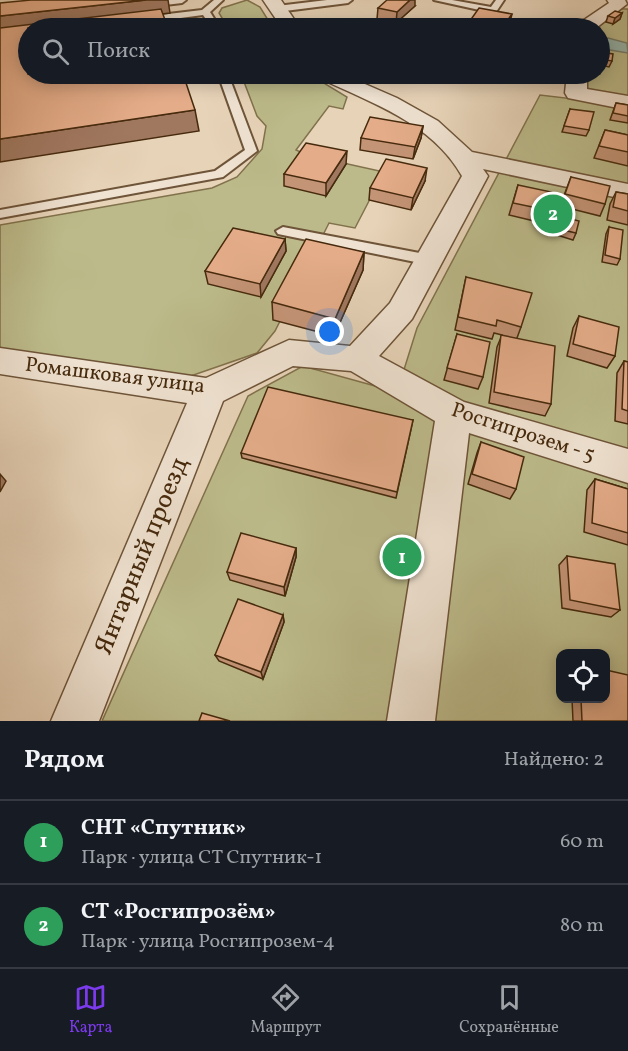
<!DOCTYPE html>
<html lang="ru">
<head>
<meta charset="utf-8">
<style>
  body { margin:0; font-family:Vollkorn,serif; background:#20242c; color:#f1f3f6 }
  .controls { position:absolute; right:18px; bottom:18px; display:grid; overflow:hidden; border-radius:12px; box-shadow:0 3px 15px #0003 }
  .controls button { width:54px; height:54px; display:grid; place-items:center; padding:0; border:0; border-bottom:2px solid #363941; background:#171b24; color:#f1f3f6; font:30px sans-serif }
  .you { position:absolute; left:330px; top:332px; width:21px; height:21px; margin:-15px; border:4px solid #fff; border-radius:50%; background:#1a73e8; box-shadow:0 0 0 9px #1a73e833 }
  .badge { display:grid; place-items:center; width:39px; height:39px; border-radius:50%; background:#7c3aed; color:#fff; font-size:20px; font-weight:700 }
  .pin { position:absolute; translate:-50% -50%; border:3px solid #fff; box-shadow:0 2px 6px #0006 }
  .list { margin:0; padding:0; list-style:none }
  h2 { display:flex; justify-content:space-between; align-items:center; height:78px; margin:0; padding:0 24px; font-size:26px }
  h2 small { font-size:20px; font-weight:400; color:#9ea1a6 }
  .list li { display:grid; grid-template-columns:39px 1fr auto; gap:18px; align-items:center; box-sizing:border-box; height:84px; padding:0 24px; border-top:2px solid #363941 }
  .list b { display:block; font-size:22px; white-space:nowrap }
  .list p { margin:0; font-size:20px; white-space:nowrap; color:#9ea1a6 }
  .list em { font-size:20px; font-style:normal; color:#9ea1a6 }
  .icon { flex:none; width:33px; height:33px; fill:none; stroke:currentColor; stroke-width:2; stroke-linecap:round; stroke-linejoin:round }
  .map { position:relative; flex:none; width:628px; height:721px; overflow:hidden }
  .search { position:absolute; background:#171b24; box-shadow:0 3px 15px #0003; left:18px; right:18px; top:18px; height:66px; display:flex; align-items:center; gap:15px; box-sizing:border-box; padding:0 21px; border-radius:33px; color:#9ea1a6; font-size:22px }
  .sheet { height:246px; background:#171b24 }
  nav { display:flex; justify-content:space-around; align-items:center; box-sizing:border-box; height:84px; border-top:2px solid #363941; background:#171b24; font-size:16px; color:#9ea1a6 }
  nav a { display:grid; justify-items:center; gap:3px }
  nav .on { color:#7c3aed }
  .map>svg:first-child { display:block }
</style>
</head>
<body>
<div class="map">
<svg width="628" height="721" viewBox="0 0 628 721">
  <rect width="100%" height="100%" fill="#e7d3b8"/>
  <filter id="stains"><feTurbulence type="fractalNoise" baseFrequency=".00333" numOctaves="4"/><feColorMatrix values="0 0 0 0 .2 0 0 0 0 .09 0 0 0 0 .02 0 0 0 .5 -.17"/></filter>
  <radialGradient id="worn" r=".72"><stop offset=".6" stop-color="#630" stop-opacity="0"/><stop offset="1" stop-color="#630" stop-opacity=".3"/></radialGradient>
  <g fill="#bcba8a" stroke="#81724c" stroke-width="1.5" fill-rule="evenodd">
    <polygon points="247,0 260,7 273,28 228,28 219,13 222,8"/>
    <path d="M616,9H628V721H102L248,396L303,366L397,392L417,328L540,95L582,100L584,74H600V28H589ZM560,654H606V698H560Z"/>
    <polygon points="241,74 309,74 347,97 343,109 329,106 296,150 307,155 384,172 355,228 329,223 275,331 257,353 182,379 0,355 0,225 212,188 237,177 262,149 266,126 257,116"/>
  </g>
  <polygon fill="#97b8af" stroke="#777f6e" stroke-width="1.5" points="608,38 627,43 628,53 604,49 601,40"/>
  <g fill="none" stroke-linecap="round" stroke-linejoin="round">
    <defs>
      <g id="lane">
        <polygon points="160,0 186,0 182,3 148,7 144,4"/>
        <polygon points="214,0 223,0 210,12 220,28 212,28 203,15 143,23 138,20 143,17 202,10"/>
        <polygon points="327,0 352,0 348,3 277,12 273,9 277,6"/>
        <polygon points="434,0 452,0 491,7 496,0 504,0 496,12 493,13"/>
        <polygon points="218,74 228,74 257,151 223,177 0,218 0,210 215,171 245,150"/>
        <polygon points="283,227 430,255 437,260 430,265 278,234 276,231"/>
      </g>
      <g id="street">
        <polygon points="263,0 281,0 300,28 282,28"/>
        <polygon points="607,0 625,0 627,4 596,28 576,28 578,24 609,3"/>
        <path d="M316,74H342L397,98L438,121L472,152L628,184V200L483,169L488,176L412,319L379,356L464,402L628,449V483L469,433L435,721H387L435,421L351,371L293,366L223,401L99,721H51L187,403L0,374V348L206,378L289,340L350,346L390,303L462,176C432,123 372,103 319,78Z"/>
        <polygon points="567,74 587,74 587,89 628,96 628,110 568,98 565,93"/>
      </g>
    </defs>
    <use href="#lane" stroke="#6e5438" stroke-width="4"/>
    <use href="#street" stroke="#6e5438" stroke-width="3"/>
    <use href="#lane" fill="#efe2d1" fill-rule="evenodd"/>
    <use href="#street" fill="#efe2d1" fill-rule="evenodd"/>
  </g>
  <g fill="#c49476" stroke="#462a0d" stroke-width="1.5">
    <polygon points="415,6 396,23 377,19 378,8"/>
    <polygon points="622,13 620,19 613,24 606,22 608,16"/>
    <polygon points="467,25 509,26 507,28 466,28"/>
    <polygon points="600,52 612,61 609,67 600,65"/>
    <polygon points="616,103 628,105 628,123 610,120"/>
    <polygon points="570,109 589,130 586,136 562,132"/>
    <polygon points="423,126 421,138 413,159 360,150 361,138"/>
    <polygon points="605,130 628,135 628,166 594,158"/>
    <polygon points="346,164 326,196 284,186 284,174"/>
    <polygon points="571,177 605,204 600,216 560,206"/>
    <polygon points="425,181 411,210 369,200 370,188"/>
    <polygon points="518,185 552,211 547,224 509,215"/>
    <polygon points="616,192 628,194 628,225 607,220 610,204"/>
    <polygon points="563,217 576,233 573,240 557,235"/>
    <polygon points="609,227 620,259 617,265 602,262 606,234"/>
    <polygon points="285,239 286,251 261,297 208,284 205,271"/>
    <polygon points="364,252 363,270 334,336 273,320 272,302"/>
    <polygon points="466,277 521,327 517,338 551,404 545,416 489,403 497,347 502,335 494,333 492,339 455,330"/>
    <polygon points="579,316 615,356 607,368 567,356 573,328"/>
    <polygon points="457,334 483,377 478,389 444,380"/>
    <polygon points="624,361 628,362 628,424 615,421 617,373"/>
    <polygon points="413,420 396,498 242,458 241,453"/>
    <polygon points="481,442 516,489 510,499 468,484 477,453"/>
    <polygon points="595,479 628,489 628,545 584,532 587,490"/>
    <polygon points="296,548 296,557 285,596 230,580 227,572"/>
    <polygon points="567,556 620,610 611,617 562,608 559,565"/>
    <polygon points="283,615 284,622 263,679 219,661 215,655"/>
    <polygon points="572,699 606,699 628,721 573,721"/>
  </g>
  <g fill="#a07860" stroke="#462a0d" stroke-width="1.5">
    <polygon points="146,0 168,0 170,13 0,33 0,16"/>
    <polygon points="410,0 415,0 415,6 396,23 397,12"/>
    <polygon points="622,13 620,19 613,24 615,18"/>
    <polygon points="512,14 509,26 507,28 502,28"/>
    <polygon points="195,110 199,131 0,162 0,139"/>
    <polygon points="423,126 421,138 413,159 415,147"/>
    <polygon points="347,151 346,164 326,196 326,183"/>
    <polygon points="427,168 425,181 411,210 413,198"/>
    <polygon points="285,239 286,251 261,297 260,284"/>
    <polygon points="364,252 363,270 334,336 335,319"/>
    <polygon points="0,474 6,481 0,492"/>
    <polygon points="296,548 296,557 285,596 284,587"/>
    <polygon points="283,615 284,622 263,679 261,672"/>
  </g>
  <g fill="#e4ac89" stroke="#462a0d" stroke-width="1.5">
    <polygon points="31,0 146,0 0,16 0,3"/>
    <polygon points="387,0 410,0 397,12 378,8"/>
    <polygon points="479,8 512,14 502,28 486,28 467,25"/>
    <polygon points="161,9 168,28 28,28 28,74 183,74 195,110 0,139 0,28"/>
    <polygon points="615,11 622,13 615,18 608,16"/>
    <polygon points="359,20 376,24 371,28 361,28 352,27"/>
    <polygon points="600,52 613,54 612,61 600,59"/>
    <polygon points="616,103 628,105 628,116 613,113"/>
    <polygon points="570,109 594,112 589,130 564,126"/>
    <polygon points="370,117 423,126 415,147 361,138"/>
    <polygon points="605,130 628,135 628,152 599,146"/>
    <polygon points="306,143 347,151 326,183 284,174"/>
    <polygon points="386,159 427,168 413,198 370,188"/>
    <polygon points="571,177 610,186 605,204 565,194"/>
    <polygon points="518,185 556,193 552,211 513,203"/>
    <polygon points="616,192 628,194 628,211 613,207"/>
    <polygon points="563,217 579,221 576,233 559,229"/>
    <polygon points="609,227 623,230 620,259 605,255"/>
    <polygon points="233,228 285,239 260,284 205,271"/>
    <polygon points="306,239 364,252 335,319 272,302"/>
    <polygon points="466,277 532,293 521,327 497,320 496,326 458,317"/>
    <polygon points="579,316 619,327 615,356 573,344"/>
    <polygon points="457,334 490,342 483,377 447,368"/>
    <polygon points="501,335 555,346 551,404 494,392"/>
    <polygon points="624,361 628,362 628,411 622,409"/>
    <polygon points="268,387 413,420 397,492 241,453"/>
    <polygon points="481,442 524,457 516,489 472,474"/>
    <polygon points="595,479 628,489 628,533 592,523"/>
    <polygon points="241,533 296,548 284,587 227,572"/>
    <polygon points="567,556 615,564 620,610 570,600"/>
    <polygon points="238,599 283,615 261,672 215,655"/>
    <polygon points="606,670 628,675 628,721 582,721 581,699 606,699"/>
    <polygon points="202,713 230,721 199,721"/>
  </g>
  <g text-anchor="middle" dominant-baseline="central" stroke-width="4.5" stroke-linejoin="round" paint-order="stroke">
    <g font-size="21" fill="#462a0d" stroke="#efe2d1">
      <text transform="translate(115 376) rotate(7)">Ромашковая улица</text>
      <text transform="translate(523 433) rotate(18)">Росгипрозем - 5</text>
    </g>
    <g font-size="26" fill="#462a0d" stroke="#efe2d1">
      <text transform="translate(142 556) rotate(-68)">Янтарный проезд</text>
    </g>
  </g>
  <rect width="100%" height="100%" filter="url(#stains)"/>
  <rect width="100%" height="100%" fill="url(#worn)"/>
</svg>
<div class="controls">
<button><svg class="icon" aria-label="locate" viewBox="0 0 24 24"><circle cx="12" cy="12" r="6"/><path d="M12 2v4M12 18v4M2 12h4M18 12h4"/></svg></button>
</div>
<div class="you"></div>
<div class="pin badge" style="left:402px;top:557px;background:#2e9e5b">1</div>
<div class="pin badge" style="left:553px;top:214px;background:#2e9e5b">2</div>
<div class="search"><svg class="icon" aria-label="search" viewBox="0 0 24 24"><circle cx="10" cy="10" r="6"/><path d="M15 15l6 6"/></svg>Поиск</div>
</div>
<section class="sheet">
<h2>Рядом<small>Найдено: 2</small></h2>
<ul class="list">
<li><span class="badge" style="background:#2e9e5b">1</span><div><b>СНТ «Спутник»</b><p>Парк · улица СТ Спутник-1</p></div><em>60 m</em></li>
<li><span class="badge" style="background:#2e9e5b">2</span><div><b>СТ «Росгипрозём»</b><p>Парк · улица Росгипрозем-4</p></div><em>80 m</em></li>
</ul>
</section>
<nav>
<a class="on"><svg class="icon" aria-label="map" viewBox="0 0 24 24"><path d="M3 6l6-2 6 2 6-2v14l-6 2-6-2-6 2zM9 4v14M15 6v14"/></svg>Карта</a>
<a><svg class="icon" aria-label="directions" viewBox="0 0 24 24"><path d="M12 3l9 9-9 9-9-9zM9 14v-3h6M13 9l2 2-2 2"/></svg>Маршрут</a>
<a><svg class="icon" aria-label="saved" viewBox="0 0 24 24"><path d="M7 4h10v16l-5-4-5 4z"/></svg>Сохранённые</a>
</nav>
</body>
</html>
